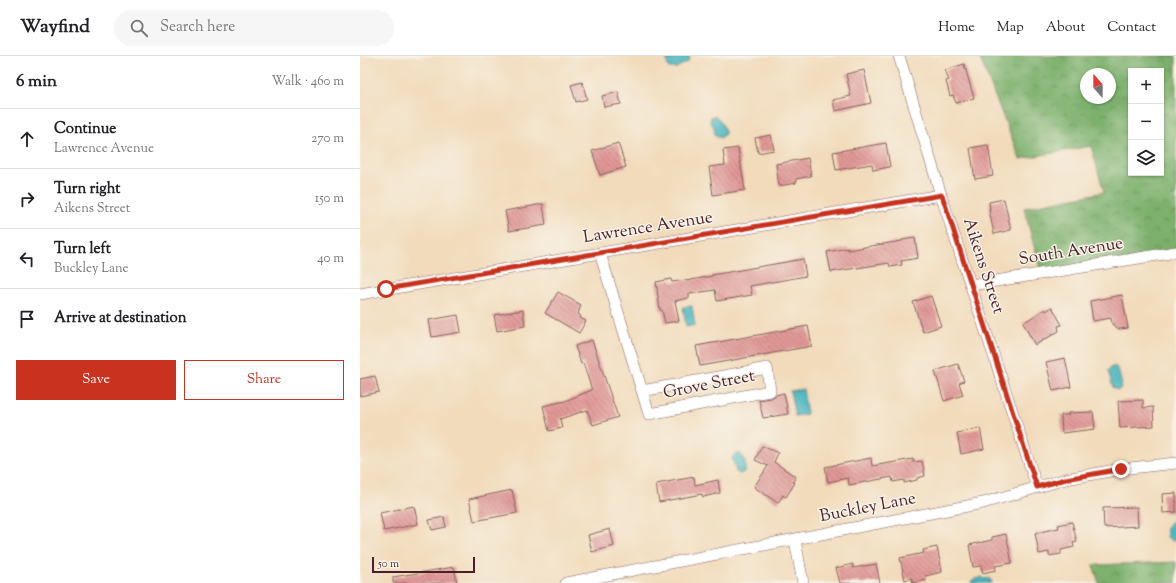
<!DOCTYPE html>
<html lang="en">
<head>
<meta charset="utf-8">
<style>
  body { margin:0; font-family:"Sorts Mill Goudy",serif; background:#f6f6f6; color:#202124 }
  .controls { position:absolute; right:12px; top:12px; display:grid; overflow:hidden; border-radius:0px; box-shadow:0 1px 3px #0004 }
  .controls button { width:36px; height:36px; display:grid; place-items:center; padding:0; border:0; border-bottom:1px solid #e0e0e0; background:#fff; color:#202124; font:20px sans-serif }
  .compass { position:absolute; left:720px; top:12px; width:36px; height:36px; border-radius:50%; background:#fff; box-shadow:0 1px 3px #0004; rotate:339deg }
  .scale { position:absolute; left:12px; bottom:10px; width:103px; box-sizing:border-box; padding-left:4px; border:2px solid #4a1f2b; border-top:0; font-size:11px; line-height:14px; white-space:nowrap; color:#4a1f2b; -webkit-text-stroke:3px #f7f3e8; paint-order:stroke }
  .stop { position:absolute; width:12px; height:12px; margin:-9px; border:3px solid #c8321e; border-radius:50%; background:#fff }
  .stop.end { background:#c8321e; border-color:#fff; box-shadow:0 1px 4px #0008 }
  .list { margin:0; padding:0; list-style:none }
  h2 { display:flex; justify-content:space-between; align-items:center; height:52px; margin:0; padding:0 16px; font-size:17px }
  h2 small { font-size:13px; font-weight:400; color:#757577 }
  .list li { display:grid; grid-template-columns:26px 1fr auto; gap:12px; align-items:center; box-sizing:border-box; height:60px; padding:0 16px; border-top:1px solid #e0e0e0 }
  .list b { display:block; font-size:15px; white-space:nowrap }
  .list p { margin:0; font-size:13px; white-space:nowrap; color:#757577 }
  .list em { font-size:13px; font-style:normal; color:#757577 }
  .actions { display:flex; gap:8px; padding:12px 16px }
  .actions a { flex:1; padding:9px 0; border:1px solid #c8321e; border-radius:0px; text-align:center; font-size:14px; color:#c8321e }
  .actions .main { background:#c8321e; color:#fff }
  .icon { flex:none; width:22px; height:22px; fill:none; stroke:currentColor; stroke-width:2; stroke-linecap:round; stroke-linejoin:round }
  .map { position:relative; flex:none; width:816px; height:527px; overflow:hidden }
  header { display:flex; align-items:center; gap:24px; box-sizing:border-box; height:56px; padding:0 20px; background:#fff; border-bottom:1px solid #e0e0e0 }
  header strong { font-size:19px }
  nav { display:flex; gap:22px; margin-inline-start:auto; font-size:14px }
  .search { width:280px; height:36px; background:#f6f6f6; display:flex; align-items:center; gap:10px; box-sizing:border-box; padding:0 14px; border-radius:22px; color:#757577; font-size:15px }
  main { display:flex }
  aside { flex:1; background:#fff }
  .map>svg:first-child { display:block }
</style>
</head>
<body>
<header>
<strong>Wayfind</strong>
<div class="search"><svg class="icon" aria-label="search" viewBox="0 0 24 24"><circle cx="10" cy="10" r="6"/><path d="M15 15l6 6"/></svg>Search here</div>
<nav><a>Home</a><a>Map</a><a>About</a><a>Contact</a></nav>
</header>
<main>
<aside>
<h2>6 min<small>Walk · 460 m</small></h2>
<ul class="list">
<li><svg class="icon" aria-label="ahead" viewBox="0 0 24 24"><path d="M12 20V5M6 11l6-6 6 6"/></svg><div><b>Continue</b><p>Lawrence Avenue</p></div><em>270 m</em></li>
<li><svg class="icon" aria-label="right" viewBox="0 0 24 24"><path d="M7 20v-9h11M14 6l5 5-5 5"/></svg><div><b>Turn right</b><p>Aikens Street</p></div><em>150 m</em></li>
<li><svg class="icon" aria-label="left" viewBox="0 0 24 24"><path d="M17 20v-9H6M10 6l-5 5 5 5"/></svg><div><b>Turn left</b><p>Buckley Lane</p></div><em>40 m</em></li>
<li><svg class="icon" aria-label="arrive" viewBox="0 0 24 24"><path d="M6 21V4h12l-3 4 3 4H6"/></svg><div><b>Arrive at destination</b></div></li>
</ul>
<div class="actions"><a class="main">Save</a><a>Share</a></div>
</aside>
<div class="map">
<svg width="816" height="527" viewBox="0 0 816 527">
  <defs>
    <pattern id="forest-crowns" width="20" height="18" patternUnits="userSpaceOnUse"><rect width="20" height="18" fill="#7bb06c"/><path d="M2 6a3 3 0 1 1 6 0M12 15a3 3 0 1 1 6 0" fill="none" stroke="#678f59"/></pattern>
    <pattern id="building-back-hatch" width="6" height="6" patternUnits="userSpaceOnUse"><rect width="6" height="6" fill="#e19996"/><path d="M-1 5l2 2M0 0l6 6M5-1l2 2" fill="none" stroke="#b87c7b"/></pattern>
  </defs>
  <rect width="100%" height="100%" fill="#f7f3e8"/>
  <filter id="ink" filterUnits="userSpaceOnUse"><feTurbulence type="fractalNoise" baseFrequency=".025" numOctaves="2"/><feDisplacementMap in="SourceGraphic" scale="8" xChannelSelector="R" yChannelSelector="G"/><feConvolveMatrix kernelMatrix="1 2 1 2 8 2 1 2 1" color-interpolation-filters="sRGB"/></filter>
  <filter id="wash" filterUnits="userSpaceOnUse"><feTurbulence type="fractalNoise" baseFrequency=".012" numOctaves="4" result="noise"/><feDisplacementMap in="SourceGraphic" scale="16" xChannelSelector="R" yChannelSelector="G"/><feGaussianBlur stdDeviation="0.9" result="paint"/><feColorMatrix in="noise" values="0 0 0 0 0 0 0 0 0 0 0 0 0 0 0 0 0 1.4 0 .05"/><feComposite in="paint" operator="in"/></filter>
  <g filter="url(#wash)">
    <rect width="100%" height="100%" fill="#f2dbbb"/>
    <g fill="url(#forest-crowns)" stroke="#62684c" fill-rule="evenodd">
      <path d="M619,0H816V199L682,220L664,152L744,136L731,90L660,103ZM771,15H801V117H771ZM726,18H750V42H726Z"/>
      <polygon points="816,506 816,527 739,527 733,509"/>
    </g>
    <g fill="#47b7be" stroke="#486b74">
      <path d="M317,0H330C328,10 324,6 317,12H309L307,7V3H314Z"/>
      <path d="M354,60H356C361,65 365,72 365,78L361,82L355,80L354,71L350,66L351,61Z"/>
      <polygon points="332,250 335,269 326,271 323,251"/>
      <polygon points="755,310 758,313 762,329 760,333 757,334 753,332 748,315 750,312"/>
      <polygon points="443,333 447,358 435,360 430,335"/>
      <path d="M377,397C385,398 387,409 384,416L380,418L376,416L372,402L375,398Z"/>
      <path d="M813,465L816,467V484L812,485L807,481C807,475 805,467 813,465Z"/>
      <polygon points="622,521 625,523 628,522 631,524 632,527 611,527 612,524"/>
    </g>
    <g id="blocks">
      <g fill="url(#building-back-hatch)">
        <polygon points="604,8 614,42 596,47 593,39 590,40 586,25 589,24 585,14"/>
        <polygon points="504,14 511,47 475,55 473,44 491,40 486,18"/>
        <polygon points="222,26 227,43 216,46 211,29"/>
        <polygon points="258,36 261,48 244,51 242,40"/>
        <polygon points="411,79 414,94 398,97 395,82"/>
        <polygon points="258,87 266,111 240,119 232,95"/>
        <polygon points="526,87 530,111 513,114 512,108 476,114 473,96"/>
        <polygon points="628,89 633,120 615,123 610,92"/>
        <polygon points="378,92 385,134 353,139 349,111 365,109 363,94"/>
        <polygon points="448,102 451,120 436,123 436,127 419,130 416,108"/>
        <polygon points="644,143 651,174 634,178 629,154 630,154 629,146"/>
        <polygon points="183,148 186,169 149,175 145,155"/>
        <polygon points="555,182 558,202 541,205 542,209 530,211 529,207 471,216 467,196 488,192 488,194 505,191 542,185 542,184"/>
        <polygon points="443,203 446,220 390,230 392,239 357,245 355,234 329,238 329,242 315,245 319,265 305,267 302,254 300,254 296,226 311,223 312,226 326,224 326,225 352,220 352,219"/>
        <polygon points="198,236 221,249 218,258 221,260 220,262 226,265 219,277 185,257"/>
        <polygon points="762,239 768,272 759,273 752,268 751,262 733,265 730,245"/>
        <polygon points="571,240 581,270 563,276 553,246"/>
        <polygon points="692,251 702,269 698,270 699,275 675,289 663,267 685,253 686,255"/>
        <polygon points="163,254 165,270 137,275 134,259"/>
        <polygon points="98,259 101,276 72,281 69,264"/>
        <polygon points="448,270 452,290 340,310 336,290"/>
        <polygon points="232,284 258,361 233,369 227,354 200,363 202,372 189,375 183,350 205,345 232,334 223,307 221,308 215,290"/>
        <polygon points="705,302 711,331 693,335 686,306"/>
        <polygon points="598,308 604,325 599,327 603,339 584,345 575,315"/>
        <polygon points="15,320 19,336 0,340 0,323"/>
        <polygon points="424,337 428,358 403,362 399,344 411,342 416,339"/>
        <polygon points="783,344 783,352 793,351 794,370 760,372 758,345"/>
        <polygon points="733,356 735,373 702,377 701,359 709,359 708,357"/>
        <polygon points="620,372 624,393 601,398 597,377"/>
        <polygon points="402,390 418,397 414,406 436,421 433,426 435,427 426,441 423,439 418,447 394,431 408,410 395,404"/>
        <polygon points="511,402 512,410 553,403 553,406 562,405 565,420 557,422 557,424 544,427 544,424 533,426 532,421 489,429 488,422 468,426 465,411"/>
        <polygon points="334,421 335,429 358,424 360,437 343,441 342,438 299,446 296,428"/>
        <polygon points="152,434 157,457 114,465 109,443"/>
        <polygon points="816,437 816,456 803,457 802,438"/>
        <polygon points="54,450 58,468 24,475 20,457"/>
        <polygon points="777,451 778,470 744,472 743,452"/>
        <polygon points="84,461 86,471 72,474 69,464"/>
        <polygon points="712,466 717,486 713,487 714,491 701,494 701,498 689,500 689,496 679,498 675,477 699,472 698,469"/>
        <polygon points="250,473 254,490 232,496 228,479"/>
        <polygon points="646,478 652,507 635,510 636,514 623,517 621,510 613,511 609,489 632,484 632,481"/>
        <polygon points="577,491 582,516 565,520 566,524 553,527 552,522 545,524 540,502 564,497 563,494"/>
        <polygon points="493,508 493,512 516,508 520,527 480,527 476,512"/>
        <polygon points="94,511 97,527 33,527 33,521"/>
      </g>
    </g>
  </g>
  <g filter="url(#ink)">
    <use href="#blocks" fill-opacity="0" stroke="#85615d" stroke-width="1"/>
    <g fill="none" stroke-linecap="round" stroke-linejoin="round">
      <defs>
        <g id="street">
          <polyline points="539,0 581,139 677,431"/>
          <polyline points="240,197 289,358 410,335 407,312 282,335"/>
          <polyline points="611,229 816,196"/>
          <polyline points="0,238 581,139"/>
          <polyline points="435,484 443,527"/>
          <polyline points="206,527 623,447 706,423 761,413 816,407"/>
        </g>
      </defs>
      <use href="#street" stroke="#85615d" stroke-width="12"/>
      <use href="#street" stroke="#fff" stroke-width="11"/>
    </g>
  </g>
  <g fill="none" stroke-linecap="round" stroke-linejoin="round" filter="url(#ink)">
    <polyline stroke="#c8321e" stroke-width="5" points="26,233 582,139 677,431 706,423 761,413"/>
  </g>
  <g text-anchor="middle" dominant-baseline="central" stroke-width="3" stroke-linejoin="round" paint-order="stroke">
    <g font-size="17" fill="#4a1f2b" stroke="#f7f3e8">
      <text transform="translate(288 172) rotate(-9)">Lawrence Avenue</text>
      <text transform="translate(711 196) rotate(-9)">South Avenue</text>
      <text transform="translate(623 210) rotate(72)">Aikens Street</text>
      <text transform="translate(349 329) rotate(-11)">Grove Street</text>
      <text transform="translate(508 452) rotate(-11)">Buckley Lane</text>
    </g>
  </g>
</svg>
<div class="controls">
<button>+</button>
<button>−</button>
<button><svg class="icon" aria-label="layers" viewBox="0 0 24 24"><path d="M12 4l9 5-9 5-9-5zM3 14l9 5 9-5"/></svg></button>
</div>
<svg class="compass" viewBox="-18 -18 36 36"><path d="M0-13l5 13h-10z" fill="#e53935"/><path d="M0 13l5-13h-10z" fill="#757577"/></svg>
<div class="scale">50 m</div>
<div class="stop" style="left:26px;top:233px"></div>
<div class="stop end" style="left:761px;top:413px"></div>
</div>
</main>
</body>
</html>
